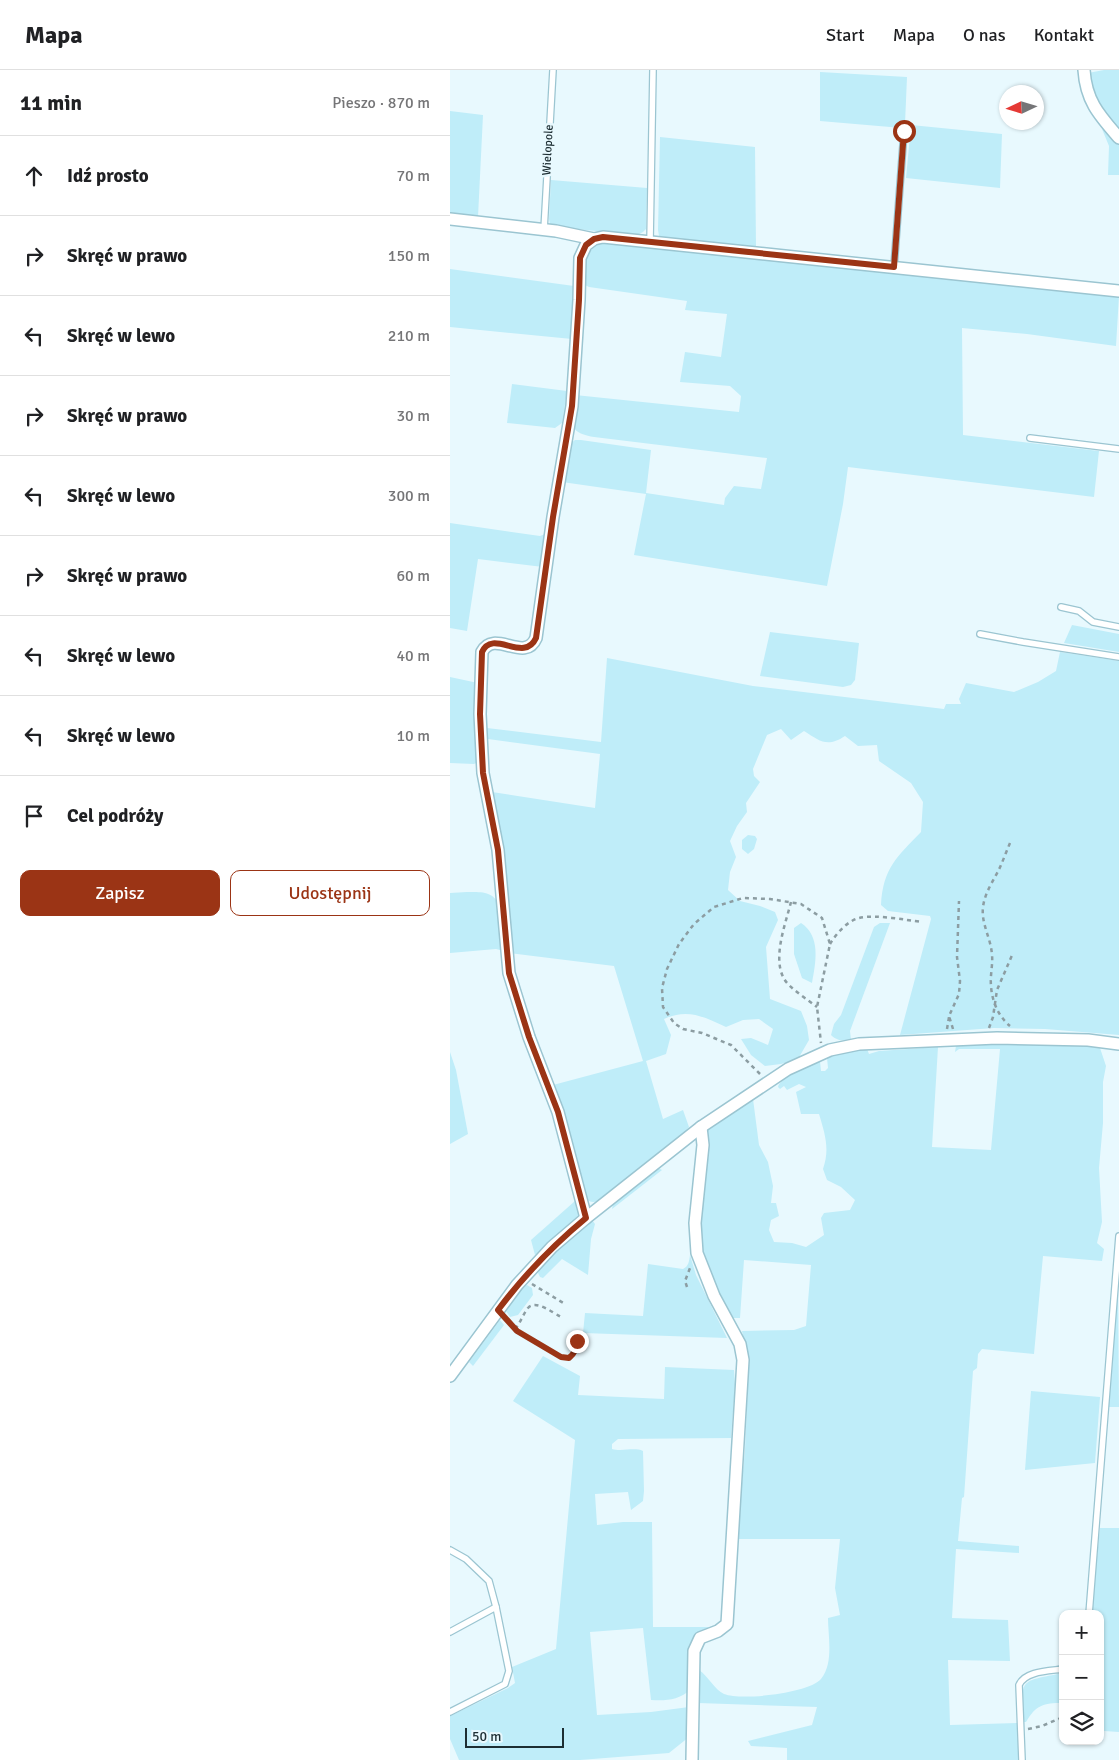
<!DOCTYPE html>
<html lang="pl">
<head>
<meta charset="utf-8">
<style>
  body { margin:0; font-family:Signika,sans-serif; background:#f6f6f6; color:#202124 }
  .controls { position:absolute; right:15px; bottom:15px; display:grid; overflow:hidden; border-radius:10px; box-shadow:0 1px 4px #0004 }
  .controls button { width:45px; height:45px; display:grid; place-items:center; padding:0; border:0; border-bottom:1px solid #e0e0e0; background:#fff; color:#202124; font:25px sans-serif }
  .compass { position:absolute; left:549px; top:15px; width:45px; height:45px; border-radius:50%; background:#fff; box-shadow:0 1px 4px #0004; rotate:266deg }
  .scale { position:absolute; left:15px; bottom:12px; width:99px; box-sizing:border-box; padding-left:5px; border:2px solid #1d2e33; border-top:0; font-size:14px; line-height:18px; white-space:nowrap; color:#1d2e33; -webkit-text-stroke:4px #e8f9fe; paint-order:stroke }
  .stop { position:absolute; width:15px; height:15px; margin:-11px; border:4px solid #9b3415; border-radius:50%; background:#fff }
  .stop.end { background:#9b3415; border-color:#fff; box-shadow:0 1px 5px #0008 }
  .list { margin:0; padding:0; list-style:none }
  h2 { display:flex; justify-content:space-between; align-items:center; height:65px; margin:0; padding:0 20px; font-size:21px }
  h2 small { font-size:16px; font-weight:400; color:#757577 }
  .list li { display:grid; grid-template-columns:32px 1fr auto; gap:15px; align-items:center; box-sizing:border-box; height:80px; padding:0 20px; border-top:1px solid #e0e0e0 }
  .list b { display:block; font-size:19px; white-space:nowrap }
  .list em { font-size:16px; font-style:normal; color:#757577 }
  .actions { display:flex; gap:10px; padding:15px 20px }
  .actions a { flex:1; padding:11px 0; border:1px solid #9b3415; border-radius:10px; text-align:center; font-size:18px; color:#9b3415 }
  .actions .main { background:#9b3415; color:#fff }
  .icon { flex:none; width:28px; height:28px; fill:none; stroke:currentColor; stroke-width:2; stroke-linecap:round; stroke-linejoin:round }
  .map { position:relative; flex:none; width:669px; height:1690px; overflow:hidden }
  header { display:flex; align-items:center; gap:30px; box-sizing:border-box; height:70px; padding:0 25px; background:#fff; border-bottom:1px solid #e0e0e0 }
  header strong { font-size:24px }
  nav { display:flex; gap:28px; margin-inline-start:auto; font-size:18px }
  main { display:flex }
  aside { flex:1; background:#fff }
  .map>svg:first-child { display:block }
</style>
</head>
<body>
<header>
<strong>Mapa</strong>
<nav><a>Start</a><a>Mapa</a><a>O nas</a><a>Kontakt</a></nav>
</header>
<main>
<aside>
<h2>11 min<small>Pieszo · 870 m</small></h2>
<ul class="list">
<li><svg class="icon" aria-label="ahead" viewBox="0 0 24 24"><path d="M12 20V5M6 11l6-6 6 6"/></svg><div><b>Idź prosto</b></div><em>70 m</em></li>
<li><svg class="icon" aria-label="right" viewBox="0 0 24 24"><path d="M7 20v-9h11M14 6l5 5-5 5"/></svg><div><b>Skręć w prawo</b></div><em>150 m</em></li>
<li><svg class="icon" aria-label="left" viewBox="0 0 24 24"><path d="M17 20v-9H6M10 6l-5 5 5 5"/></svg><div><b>Skręć w lewo</b></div><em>210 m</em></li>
<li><svg class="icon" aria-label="right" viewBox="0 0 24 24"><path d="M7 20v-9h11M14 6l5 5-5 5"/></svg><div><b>Skręć w prawo</b></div><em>30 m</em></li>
<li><svg class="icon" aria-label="left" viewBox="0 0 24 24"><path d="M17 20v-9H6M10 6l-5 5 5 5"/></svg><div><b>Skręć w lewo</b></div><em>300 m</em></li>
<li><svg class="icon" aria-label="right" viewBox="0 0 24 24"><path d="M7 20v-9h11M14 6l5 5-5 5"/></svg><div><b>Skręć w prawo</b></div><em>60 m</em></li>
<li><svg class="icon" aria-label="left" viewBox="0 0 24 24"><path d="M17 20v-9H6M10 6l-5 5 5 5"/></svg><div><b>Skręć w lewo</b></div><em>40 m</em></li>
<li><svg class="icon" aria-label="left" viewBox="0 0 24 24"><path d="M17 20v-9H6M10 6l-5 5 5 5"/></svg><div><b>Skręć w lewo</b></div><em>10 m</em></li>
<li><svg class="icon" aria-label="arrive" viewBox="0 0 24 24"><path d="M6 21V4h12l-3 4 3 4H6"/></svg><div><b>Cel podróży</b></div></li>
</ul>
<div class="actions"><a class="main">Zapisz</a><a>Udostępnij</a></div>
</aside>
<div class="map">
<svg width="669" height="1690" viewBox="0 0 669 1690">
  <rect width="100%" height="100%" fill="#e8f9fe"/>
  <g fill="#bfedf9">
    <path d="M654,0H669V60C654,40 644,29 638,3Z"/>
    <polygon points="370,2 457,7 455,54 452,58 370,51"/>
    <polygon points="0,41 33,45 28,147 0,144"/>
    <polygon points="461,55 552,64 550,118 456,108"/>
    <polygon points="652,59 669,73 669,105 658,105 659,76"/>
    <polygon points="210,67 305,77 306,178 213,168 209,166 208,160"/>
    <polygon points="101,110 197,118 196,159 193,162 187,165 105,157 100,154 99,149"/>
    <path d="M157,172L669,226L666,276L577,264L512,258L513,365L649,381L644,427L398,397L393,434L377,516L184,485L196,424L112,412L121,373L125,370H131L201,380L196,423L274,435L275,428L284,416L311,419L317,388L144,367C114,362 122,349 125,325L289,342L291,326L280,316L230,312L235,282L271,287L277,244L235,240L237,231L139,217L135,215C131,204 135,182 146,175C149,173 154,173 157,172Z"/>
    <polygon points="0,199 124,216 125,241 122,269 0,257"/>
    <polygon points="62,314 117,321 112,353 105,358 57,353"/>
    <polygon points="0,453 90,466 95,464 93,497 28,489 17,561 0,558"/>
    <polygon points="622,555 669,564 669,582 614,573"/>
    <polygon points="320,562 409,573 405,610 401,615 393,617 310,606"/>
    <path d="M610,582L669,591V965L595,959L544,958L450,965L481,849L480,846L438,841L431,835C433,798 447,787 471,762L473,732L461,713L429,691L427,675L408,676L395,666C377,678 370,671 354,661L341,670L331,659L317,665L303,699L304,706L310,712L296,733L297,742L287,756L280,771L286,787L280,802L278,820L290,831L310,836L325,842L328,850L316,877L320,929L351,941L357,956L359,970L348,989L331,994L315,996L301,985L291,969L301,968L318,975L323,959L309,949L293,950L276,957C254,947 238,938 214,949L221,965L216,984L196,991L213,1049L233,1040L239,1057L234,1063L148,1131C139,1134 136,1129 132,1122L103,1015L193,991L164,896L59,883L42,722L145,738L150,684L38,669L37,658L151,672L157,588L303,616L494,639L496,634H511L509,629L516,613L564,622L588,612L606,601Z"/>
    <polygon points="0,607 28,613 28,692 24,694 0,693"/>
    <polygon points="298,765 305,766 307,769 304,779 298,784 292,779 292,770"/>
    <path d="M17,822C32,822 44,821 50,837V880L46,879L0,883V823Z"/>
    <path d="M351,853C371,866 366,892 362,913L352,908L344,884V858Z"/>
    <path d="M430,853H440L400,961L401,970C393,971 387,971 381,965L384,954L391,945L424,857Z"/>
    <path d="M550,972L646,975L650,978L656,996L653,1012V1053L649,1098L652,1152L647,1173L654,1179L652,1191L593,1186L584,1284L532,1279L528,1284L527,1298L523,1301L514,1427L512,1428L508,1471L569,1476V1483L506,1479L502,1548L558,1550L560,1591L498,1590L500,1655L567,1653L569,1690H337V1678L301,1676L298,1671L362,1655L367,1637L248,1633L249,1600C258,1606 265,1620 274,1624C292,1631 359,1623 371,1609C384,1593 378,1566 378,1548L390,1545L385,1518L390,1469H287L295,1379L299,1292L292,1261L344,1260L356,1256L361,1195L294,1190L290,1248H282C272,1231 260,1213 254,1193C242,1161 254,1098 257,1063L259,1058L299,1030L303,1029L309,1075L318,1092L323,1116L321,1133H326L329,1146L321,1150L319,1160L324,1172L342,1173L356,1177L374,1165L371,1148L374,1143L400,1140L405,1130L391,1117L377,1110L373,1099C380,1079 375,1064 369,1044H351L346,1022L356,1017L349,1014L337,1020L334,1016L330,1019L328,1017C330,1007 360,994 370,991L371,1001H375L378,998L377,988L398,981L417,979L419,984L429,981L488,977L482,1077L541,1080L550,979H509L505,982L506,976L508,974Z"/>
    <polygon points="0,982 6,1000 18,1064 0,1074"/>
    <polygon points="208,1098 212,1100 162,1139 163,1134"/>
    <polygon points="125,1131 129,1143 128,1148 85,1185 81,1170"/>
    <polygon points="142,1150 145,1154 141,1169 138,1205 112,1189 93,1208 90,1207 88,1203 90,1198 117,1169"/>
    <path d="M240,1185L246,1205L277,1268L133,1263L135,1243L193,1246L198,1194L233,1199C239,1196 239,1191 240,1185Z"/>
    <polygon points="77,1215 82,1218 83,1225 68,1245 60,1247 56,1241 58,1238 74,1216"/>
    <polygon points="668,1217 669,1337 658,1337"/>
    <polygon points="50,1250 54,1255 23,1296 19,1292"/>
    <path d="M93,1286L130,1306L128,1325L214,1329L215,1297L284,1300L285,1314L281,1368L168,1369L162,1374V1379C172,1382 184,1377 193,1381L194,1421L193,1431L181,1440L178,1422L145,1424L147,1455L173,1452H202L203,1557H259L249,1562L243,1570L240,1620C229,1630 216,1631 201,1630L193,1558L140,1562L147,1645L201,1642L239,1637V1667L219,1683L130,1690H9L0,1669V1646L58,1618L65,1613L62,1597L106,1579L125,1370L63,1331Z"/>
    <polygon points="581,1321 650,1327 645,1393 575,1400"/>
    <polygon points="650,1458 669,1458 669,1662 654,1661 653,1670 650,1670 650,1544 641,1544"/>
    <path d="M613,1603V1633C593,1633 586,1635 576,1652H572C572,1607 569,1612 613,1603Z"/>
  </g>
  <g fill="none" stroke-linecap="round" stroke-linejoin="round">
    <defs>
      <g id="service">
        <polyline points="94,160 103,0"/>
        <polyline points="200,172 203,0"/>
        <polyline points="444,197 454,61"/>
        <polyline points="580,368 669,379"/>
        <polyline points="611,537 629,541 643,552 669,557"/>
        <polyline points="530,564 573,572 669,587"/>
        <polyline points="0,1480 16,1489 39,1511 46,1537 0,1562"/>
        <polyline points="639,1544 669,1166"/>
        <polyline points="0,1642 55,1614 59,1601 46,1537"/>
        <path d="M572,1690L569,1615C575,1601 599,1601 613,1599"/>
      </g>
      <g id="minor">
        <path d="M634,0C636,31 649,45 669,68"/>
        <polyline points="0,149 106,161 144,169"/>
        <path d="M136,1148L108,1042L79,967L59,903L48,780L33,703L30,644L32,582C44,558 75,594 86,568L103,447L122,336L129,230L130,188L136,175L144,169L153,167L669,221"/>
        <polyline points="0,1306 67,1215 102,1177 136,1148 251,1057 338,999 380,980 409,974 547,968 638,970 669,974"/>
        <polyline points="242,1690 244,1581 250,1568 268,1561 277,1554 293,1290 290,1274 264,1226 247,1183 245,1153 253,1075 251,1057"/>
      </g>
    </defs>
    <use href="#service" stroke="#9bc5d1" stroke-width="8"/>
    <use href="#minor" stroke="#9bc5d1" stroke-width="14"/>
    <g stroke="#8c9da2" stroke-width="2.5" stroke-dasharray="4 4" stroke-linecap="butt">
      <path d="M560,773C557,780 554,788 551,795C545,809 535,821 533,837C531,854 541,868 542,885C543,895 540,905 541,916C542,931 548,946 560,956"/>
      <path d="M341,832C335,856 319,896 339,915C347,923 358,930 367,937"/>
      <path d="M380,874C386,864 397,851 409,848C424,844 456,850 472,852"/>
      <polyline points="539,958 543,947 547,920 563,883"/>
      <polyline points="497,959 499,947"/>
      <polyline points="503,959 499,946 509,924 510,911 507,887 509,831"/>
      <polyline points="310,1004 281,975 252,963 233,959 224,953 213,937 212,918 217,899 229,874 244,854 264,837 293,828 320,829 351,834 372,848 380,874 367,937 371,973"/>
      <polyline points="82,1214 115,1234"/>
      <polyline points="237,1217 235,1211 240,1198"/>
      <path d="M56,1249L67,1261L111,1287L119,1288C125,1283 126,1279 127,1271L125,1269"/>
      <path d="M65,1259C71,1252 73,1244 78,1238C86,1229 103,1243 111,1247"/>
      <polyline points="578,1659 592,1656 613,1647"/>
    </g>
    <use href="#service" stroke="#fff" stroke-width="5.5"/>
    <use href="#minor" stroke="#fff" stroke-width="11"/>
  </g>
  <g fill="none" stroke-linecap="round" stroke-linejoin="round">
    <path stroke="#9b3415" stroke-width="6" d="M127,1271C126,1279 125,1283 119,1288L111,1287L67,1261L48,1240C75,1204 101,1177 136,1148L108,1042L79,967L59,903L48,780L33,703L30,644L32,582C43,558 74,594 86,568L103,447L122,336L129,230L130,188L136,175L144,169L153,167L444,197L454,61"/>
  </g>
  <g text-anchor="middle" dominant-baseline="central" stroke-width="5" stroke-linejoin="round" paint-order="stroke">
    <g font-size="12" fill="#1d2e33" stroke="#e8f9fe">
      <text transform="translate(98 80) rotate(-87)">Wielopole</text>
    </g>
  </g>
</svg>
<div class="controls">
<button>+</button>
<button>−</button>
<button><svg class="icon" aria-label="layers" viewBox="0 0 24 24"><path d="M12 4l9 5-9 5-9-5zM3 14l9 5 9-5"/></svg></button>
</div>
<svg class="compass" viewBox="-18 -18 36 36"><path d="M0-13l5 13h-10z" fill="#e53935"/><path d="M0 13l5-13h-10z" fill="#757577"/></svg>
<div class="scale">50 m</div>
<div class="stop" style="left:454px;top:61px"></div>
<div class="stop end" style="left:127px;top:1271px"></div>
</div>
</main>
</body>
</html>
